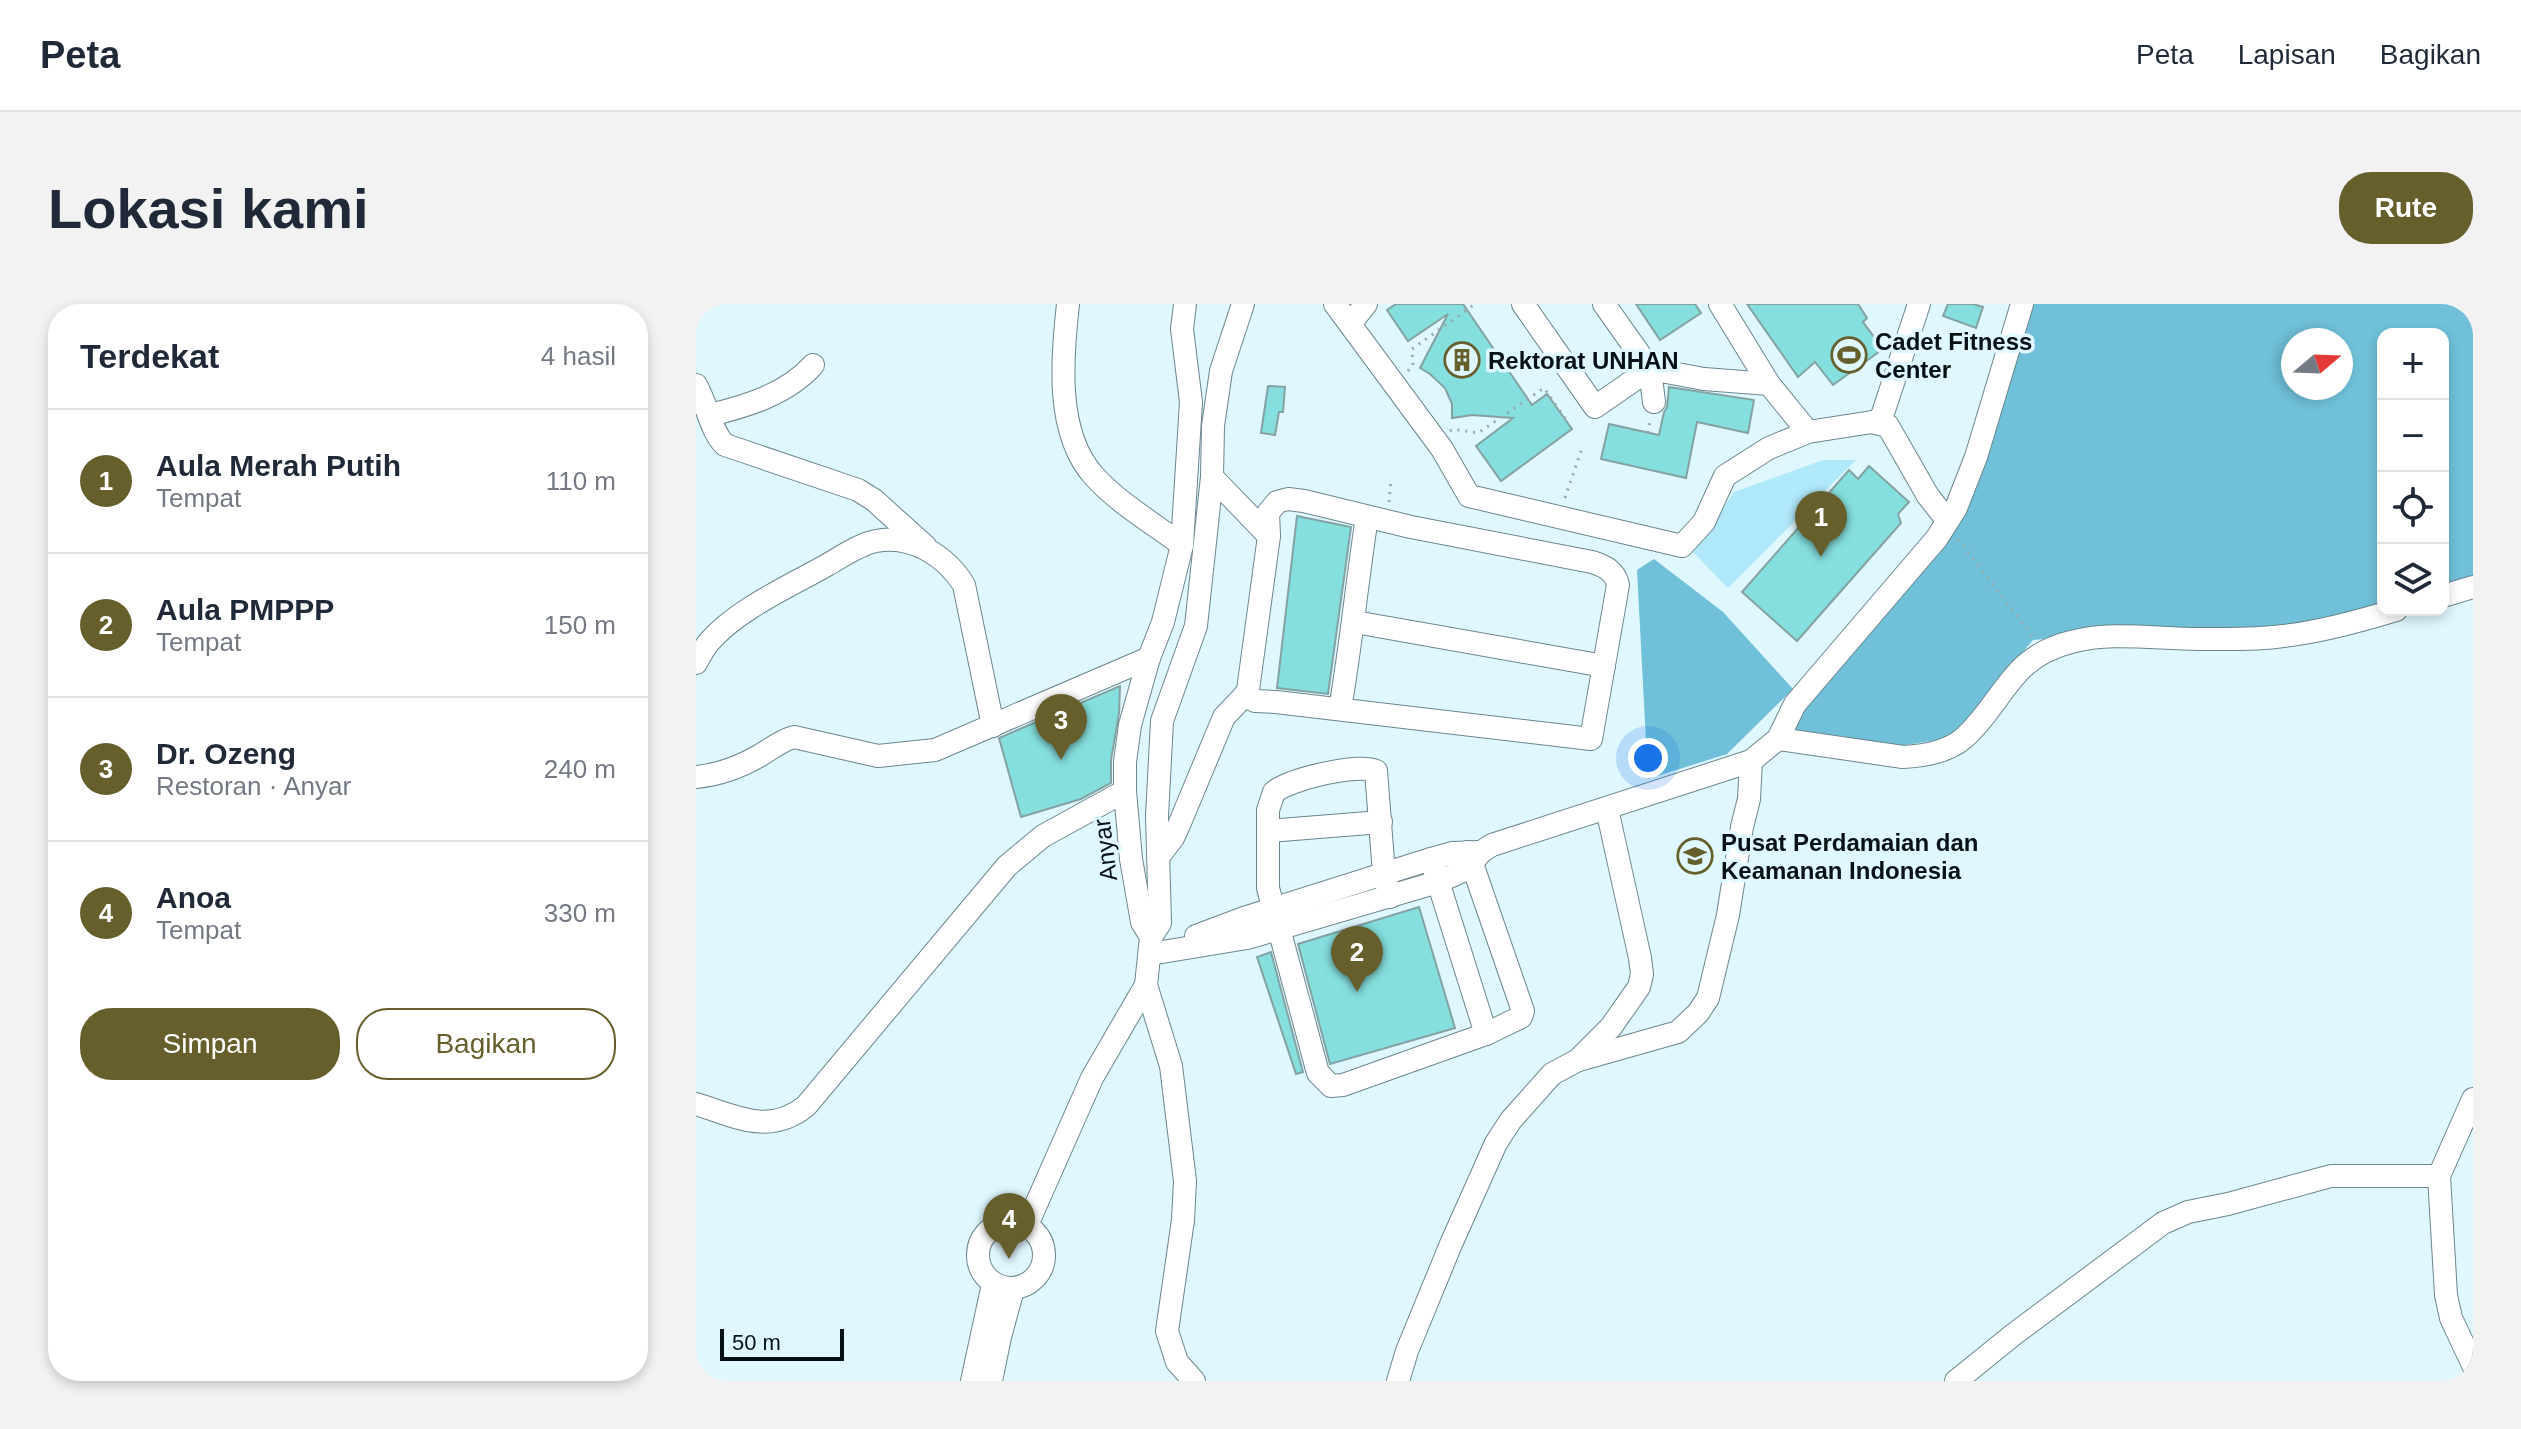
<!DOCTYPE html>
<html lang="id">
<head>
<meta charset="utf-8">
<style>
  body { margin:0; font-family:Arial,sans-serif; background:#f2f2f3; color:#1f2937 }
  .controls { position:absolute; right:24px; top:24px; display:grid; overflow:hidden; border-radius:16px; box-shadow:0 4px 12px #0003 }
  .controls button { width:72px; height:72px; display:grid; place-items:center; padding:0; border:0; border-bottom:2px solid #e0e1e3; background:#fff; color:#1f2937; font:40px sans-serif }
  .compass { position:absolute; left:1585px; top:24px; width:72px; height:72px; border-radius:50%; background:#fff; box-shadow:0 4px 12px #0003; rotate:71deg }
  .scale { position:absolute; left:24px; bottom:20px; width:124px; box-sizing:border-box; padding-left:8px; border:4px solid #071115; border-top:0; font-size:22px; line-height:28px; white-space:nowrap; color:#071115; -webkit-text-stroke:6px #dff7fe; paint-order:stroke }
  .you { position:absolute; left:952px; top:454px; width:28px; height:28px; margin:-20px; border:6px solid #fff; border-radius:50%; background:#1a73e8; box-shadow:0 0 0 12px #1a73e833 }
  .badge { display:grid; place-items:center; width:52px; height:52px; border-radius:50%; background:#665f2b; color:#fff; font-size:26px; font-weight:700 }
  .pin { position:absolute; translate:-50% -66px; filter:drop-shadow(0 2px 4px #0008) }
  .pin::after { content:''; position:absolute; top:42px; width:28px; height:24px; background:inherit; clip-path:polygon(0 0,100% 0,50% 100%) }
  .list { margin:0; padding:0; list-style:none }
  h2 { display:flex; justify-content:space-between; align-items:center; height:104px; margin:0; padding:0 32px; font-size:34px }
  h2 small { font-size:26px; font-weight:400; color:#747a83 }
  .list li { display:grid; grid-template-columns:52px 1fr auto; gap:24px; align-items:center; box-sizing:border-box; height:144px; padding:0 32px; border-top:2px solid #e0e1e3 }
  .list b { display:block; font-size:30px; white-space:nowrap }
  .list p { margin:0; font-size:26px; white-space:nowrap; color:#747a83 }
  .list em { font-size:26px; font-style:normal; color:#747a83 }
  .actions { display:flex; gap:16px; padding:24px 32px }
  .actions a { flex:1; padding:18px 0; border:2px solid #665f2b; border-radius:32px; text-align:center; font-size:28px; color:#665f2b }
  .actions .main { background:#665f2b; color:#fff }
  .icon { flex:none; width:44px; height:44px; fill:none; stroke:currentColor; stroke-width:2; stroke-linecap:round; stroke-linejoin:round }
  .map { position:relative; flex:none; width:1777px; height:1077px; overflow:hidden; border-radius:32px }
  header { display:flex; align-items:center; gap:48px; box-sizing:border-box; height:112px; padding:0 40px; background:#fff; border-bottom:2px solid #e0e1e3 }
  header strong { font-size:38px }
  nav { display:flex; gap:44px; margin-inline-start:auto; font-size:28px }
  .intro { display:flex; align-items:center; justify-content:space-between; box-sizing:border-box; height:192px; padding:0 48px }
  h1 { margin:0; font-size:56px }
  .button { padding:20px 36px; border-radius:32px; background:#665f2b; color:#fff; font-size:28px; font-weight:700 }
  main { display:flex; gap:48px; padding:0 48px }
  aside { flex:1; background:#fff; border-radius:32px; box-shadow:0 4px 12px #0003 }
  .map>svg:first-child { display:block }
</style>
</head>
<body>
<header>
<strong>Peta</strong>
<nav><a>Peta</a><a>Lapisan</a><a>Bagikan</a></nav>
</header>
<div class="intro"><h1>Lokasi kami</h1><a class="button">Rute</a></div>
<main>
<aside>
<h2>Terdekat<small>4 hasil</small></h2>
<ul class="list">
<li><span class="badge">1</span><div><b>Aula Merah Putih</b><p>Tempat</p></div><em>110 m</em></li>
<li><span class="badge">2</span><div><b>Aula PMPPP</b><p>Tempat</p></div><em>150 m</em></li>
<li><span class="badge">3</span><div><b>Dr. Ozeng</b><p>Restoran · Anyar</p></div><em>240 m</em></li>
<li><span class="badge">4</span><div><b>Anoa</b><p>Tempat</p></div><em>330 m</em></li>
</ul>
<div class="actions"><a class="main">Simpan</a><a>Bagikan</a></div>
</aside>
<div class="map">
<svg width="1777" height="1077" viewBox="0 0 1777 1077">
  <rect width="100%" height="100%" fill="#dff7fe"/>
  <polygon fill="#b0e9fa" points="1127,156 1160,156 1032,284 997,248 1038,188"/>
  <g fill="#6fc0d8" fill-rule="evenodd">
    <path d="M1331,0H1777V274L1747,282V30H1687V299L1600,322L1476,335L1422,328L1337,336L1281,402L1269,423L1254,434L1196,443L1098,434L1094,421L1261,206ZM1597,36H1645V84H1597Z"/>
    <polygon points="958,255 1027,308 1097,385 1031,450 952,475 941,266"/>
  </g>
  <g fill="#85dfde" stroke="#84a2a2" stroke-width="2">
    <polygon points="700,0 767,0 836,101 851,90 876,125 805,177 780,142 817,114 776,111 756,114 756,100 749,84 734,70 724,64 752,10 712,37 691,6"/>
    <polygon points="940,0 999,0 1005,9 964,36"/>
    <polygon points="1051,0 1162,0 1171,14 1167,18 1187,45 1137,81 1119,58 1102,73"/>
    <polygon points="1252,0 1277,0 1287,3 1280,24 1247,12"/>
    <polygon points="572,82 589,83 587,108 583,108 579,131 565,129"/>
    <polygon points="973,83 1058,96 1052,129 1001,118 990,174 905,155 913,120 963,131 968,108 971,103"/>
    <polygon points="1173,162 1213,198 1202,210 1205,219 1101,337 1046,288 1153,166 1162,175"/>
    <polygon points="601,212 655,223 632,390 581,384"/>
    <polygon points="424,382 423,409 415,456 415,479 385,495 325,513 303,434"/>
    <polygon points="723,603 759,724 634,760 602,640"/>
    <polygon points="575,648 607,768 600,770 561,653"/>
  </g>
  <g fill="none" stroke-linecap="round" stroke-linejoin="round">
    <defs>
      <g id="minor">
        <path d="M372,0C366,53 359,129 398,172C421,198 458,220 486,241"/>
        <polyline points="489,0 486,25 495,98 486,241 467,318 453,354 434,421 429,458 429,487 435,555 446,618 455,633 450,681 475,762 489,877 487,916 471,1027 481,1058 498,1077"/>
        <polyline points="639,0 746,145 773,192 986,242 1008,218 1029,172 1073,144 1112,128 1176,118 1192,122 1232,192 1251,216"/>
        <polyline points="827,0 899,103 954,65 1008,75 1073,80"/>
        <polyline points="908,0 954,65 958,98"/>
        <polyline points="1024,0 1073,80 1112,128"/>
        <polyline points="654,20 670,0"/>
        <path d="M0,81C11,100 15,128 29,141L162,186L178,196L229,242"/>
        <path d="M14,111C51,102 91,90 117,61"/>
        <polyline points="1184,118 1223,0"/>
        <polyline points="516,173 573,232 552,386 549,391"/>
        <polyline points="1747,292 1777,283"/>
        <polyline points="659,318 908,362"/>
        <path d="M0,359C4,352 8,344 13,338C42,305 92,283 131,261C145,253 164,240 180,237C216,230 250,252 268,281L297,422"/>
        <path d="M644,405C655,341 661,278 671,213"/>
        <path d="M1082,435L1207,453C1227,452 1253,448 1269,433C1309,396 1314,353 1375,338C1415,327 1461,335 1502,335C1530,335 1559,336 1587,332C1625,328 1664,317 1700,306"/>
        <path d="M0,473C22,471 44,463 63,452C75,445 84,437 98,433L182,452L239,446L453,354"/>
        <polyline points="572,527 685,518"/>
        <polyline points="772,548 827,707 825,713 790,730"/>
        <path d="M463,552L477,534L483,521L528,413L549,391L559,397L580,398L895,435L922,281C919,267 909,262 896,258L715,223L608,197L592,195L581,198L572,209L573,232"/>
        <path d="M694,593L688,570L680,467C661,459 594,475 578,488L572,506V584L622,769L635,782L647,781L790,730L735,555"/>
        <polyline points="500,632 548,614 735,555 756,549 785,548"/>
        <polyline points="455,633 464,619 461,512 466,417 500,322 516,173 517,122 525,67 547,0"/>
        <polyline points="454,650 551,634 742,578 771,565 785,548 796,541 1055,457 1082,435 1099,400 1241,234 1260,204 1280,153 1326,0"/>
        <polyline points="883,756 982,728 1002,709 1012,694 1032,611 1046,523 1053,495 1055,457"/>
        <polyline points="1777,795 1743,872 1750,991 1755,1014 1777,1061"/>
        <path d="M0,800C39,812 73,832 110,802L311,562L347,532L429,487"/>
        <circle cx="315" cy="951" r="33"/>
        <polyline points="331,921 396,774 450,681"/>
        <polyline points="276,1077 297,980"/>
        <polyline points="295,1077 304,1033 317,985"/>
        <polyline points="702,1077 711,1047 755,940 800,839 815,816 856,770 882,756 915,723 943,683 946,670 944,654 911,505"/>
        <polyline points="1260,1077 1317,1031 1467,919 1492,908 1532,900 1635,872 1743,872"/>
      </g>
    </defs>
    <use href="#minor" stroke="#6b868e" stroke-width="24"/>
    <g stroke="#96a9af" stroke-width="3" stroke-dasharray="2 6" stroke-linecap="butt">
      <polyline points="712,67 717,61 716,45 779,0"/>
      <polyline points="754,127 757,125 782,129 848,84 871,117"/>
      <polyline points="952,129 954,117"/>
      <polyline points="869,194 887,141"/>
      <polyline points="693,198 695,175"/>
      <polyline points="1262,235 1338,334"/>
    </g>
    <use href="#minor" stroke="#fff" stroke-width="22"/>
  </g>
  <defs>
    <symbol id="stadium-ring" viewBox="-11 -11 22 22"><circle r="9.5" fill="#dff7fe" stroke="#665f2b" stroke-width="1.5"/><path d="M0-5a6.5 5 0 1 0 0 10a6.5 5 0 1 0 0-10ZM-3.5-1.8h7v3.6h-7Z" fill="#665f2b"/></symbol>
    <symbol id="building-ring" viewBox="-11 -11 22 22"><circle r="9.5" fill="#dff7fe" stroke="#665f2b" stroke-width="1.5"/><path d="M-4-6H4V6H1V3H-1V6H-4ZM-2.5-4.3h1.7v1.8h-1.7ZM.8-4.3h1.7v1.8H.8ZM-2.5-1h1.7V.8h-1.7ZM.8-1h1.7V.8H.8Z" fill="#665f2b"/></symbol>
    <symbol id="university-ring" viewBox="-11 -11 22 22"><circle r="9.5" fill="#dff7fe" stroke="#665f2b" stroke-width="1.5"/><path d="M0-5L7-2L0 1L-7-2ZM-4 1L0 2.5L4 1V4Q0 6-4 4Z" fill="#665f2b"/></symbol>
  </defs>
  <g fill-rule="evenodd">
    <use href="#stadium-ring" x="1133" y="31" width="40" height="40"/>
    <use href="#building-ring" x="746" y="36" width="40" height="40"/>
    <use href="#university-ring" x="979" y="532" width="40" height="40"/>
  </g>
  <g text-anchor="middle" dominant-baseline="central" stroke-width="7" stroke-linejoin="round" paint-order="stroke">
    <g font-size="24" font-weight="bold" fill="#071115" stroke="#dff7fe" text-anchor="start">
      <text x="1179" y="37">Cadet Fitness<tspan x="1179" dy="28">Center</tspan></text>
      <text x="792" y="56">Rektorat UNHAN</text>
      <text x="1025" y="538">Pusat Perdamaian dan<tspan x="1025" dy="28">Keamanan Indonesia</tspan></text>
    </g>
    <g font-size="24" fill="#071115" stroke="#dff7fe">
      <text transform="translate(409 546) rotate(-97)">Anyar</text>
    </g>
  </g>
</svg>
<div class="controls">
<button>+</button>
<button>−</button>
<button><svg class="icon" aria-label="locate" viewBox="0 0 24 24"><circle cx="12" cy="12" r="6"/><path d="M12 2v4M12 18v4M2 12h4M18 12h4"/></svg></button>
<button><svg class="icon" aria-label="layers" viewBox="0 0 24 24"><path d="M12 4l9 5-9 5-9-5zM3 14l9 5 9-5"/></svg></button>
</div>
<svg class="compass" viewBox="-18 -18 36 36"><path d="M0-13l5 13h-10z" fill="#e53935"/><path d="M0 13l5-13h-10z" fill="#747a83"/></svg>
<div class="scale">50 m</div>
<div class="you"></div>
<div class="pin badge" style="left:1125px;top:253px">1</div>
<div class="pin badge" style="left:661px;top:688px">2</div>
<div class="pin badge" style="left:365px;top:456px">3</div>
<div class="pin badge" style="left:313px;top:955px">4</div>
</div>
</main>
</body>
</html>
